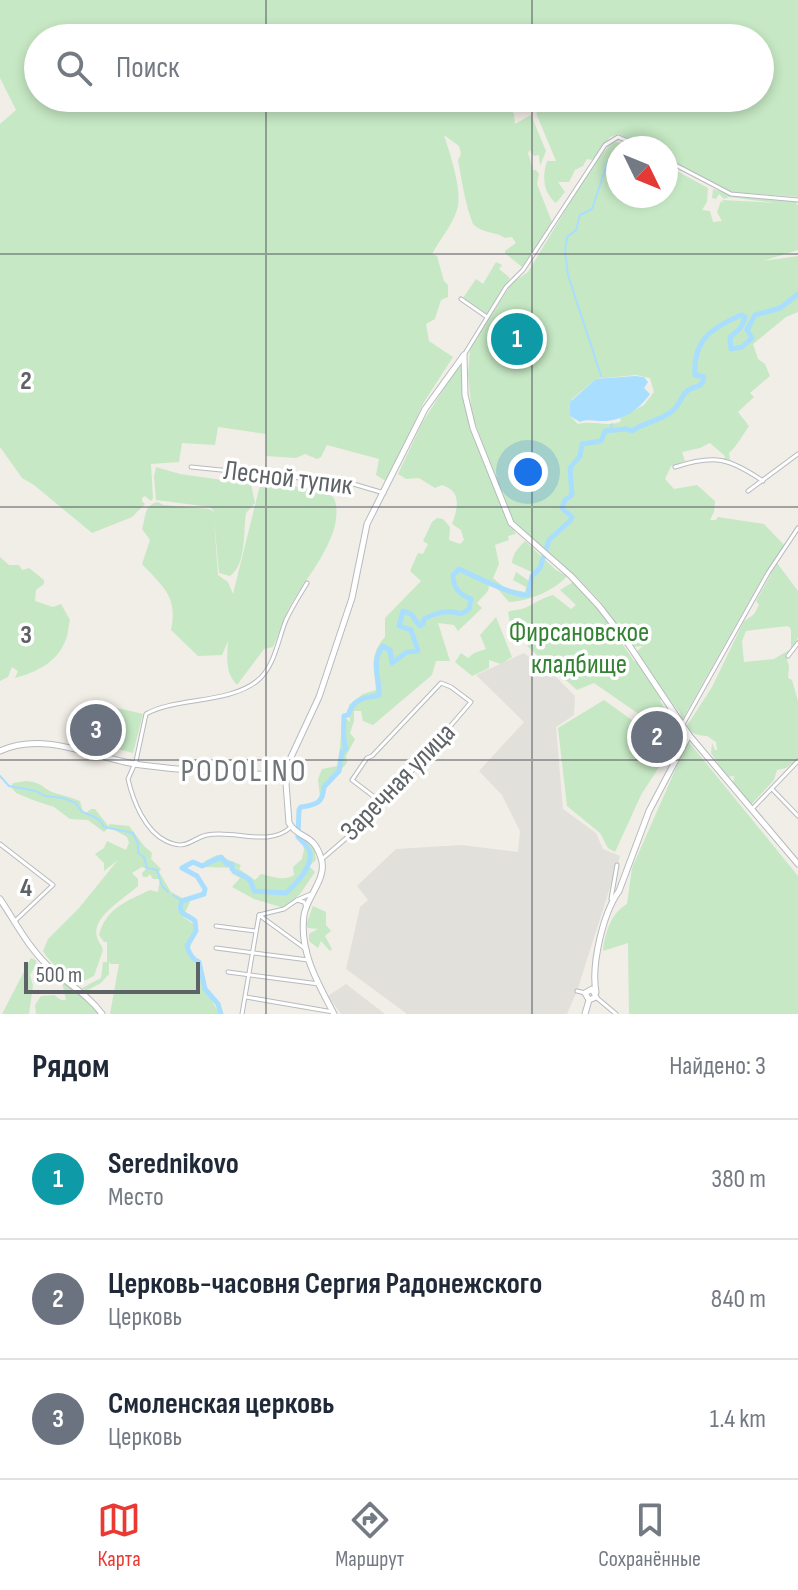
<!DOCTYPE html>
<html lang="ru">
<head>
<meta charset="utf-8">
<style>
  body { margin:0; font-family:"Sofia Sans Condensed",sans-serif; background:#f2f2f3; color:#1f2937 }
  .compass { position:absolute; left:606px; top:136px; width:72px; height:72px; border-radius:50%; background:#fff; box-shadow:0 4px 12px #0003; rotate:133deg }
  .scale { position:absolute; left:24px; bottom:20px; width:176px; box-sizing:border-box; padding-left:8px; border:4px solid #5e6367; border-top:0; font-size:22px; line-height:28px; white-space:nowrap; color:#5e6367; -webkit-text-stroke:6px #fff; paint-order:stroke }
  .you { position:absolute; left:528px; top:472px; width:28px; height:28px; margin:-20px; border:6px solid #fff; border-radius:50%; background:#1a73e8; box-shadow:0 0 0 12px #1a73e833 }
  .badge { display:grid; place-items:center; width:52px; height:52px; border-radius:50%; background:#eb3833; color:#fff; font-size:26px; font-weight:700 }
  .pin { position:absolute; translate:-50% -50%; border:4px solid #fff; box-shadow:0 2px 8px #0006 }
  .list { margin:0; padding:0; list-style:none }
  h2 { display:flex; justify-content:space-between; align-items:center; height:104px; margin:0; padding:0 32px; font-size:34px }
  h2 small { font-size:26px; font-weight:400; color:#747a83 }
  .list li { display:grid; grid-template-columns:52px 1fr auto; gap:24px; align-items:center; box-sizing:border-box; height:120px; padding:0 32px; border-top:2px solid #e0e1e3 }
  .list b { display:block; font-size:30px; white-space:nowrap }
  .list p { margin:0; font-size:26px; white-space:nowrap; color:#747a83 }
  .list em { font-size:26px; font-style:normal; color:#747a83 }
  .icon { flex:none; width:44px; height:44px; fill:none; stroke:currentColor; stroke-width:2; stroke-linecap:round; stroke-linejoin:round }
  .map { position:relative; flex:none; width:798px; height:1014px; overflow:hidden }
  .search { position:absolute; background:#fff; box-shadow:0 4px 12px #0003; left:24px; right:24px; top:24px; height:88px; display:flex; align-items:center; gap:20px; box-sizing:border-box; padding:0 28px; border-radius:44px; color:#747a83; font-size:30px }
  .sheet { height:464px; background:#fff }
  nav { display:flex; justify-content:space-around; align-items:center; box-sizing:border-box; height:112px; border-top:2px solid #e0e1e3; background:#fff; font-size:22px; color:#747a83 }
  nav a { display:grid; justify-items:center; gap:4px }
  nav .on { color:#eb3833 }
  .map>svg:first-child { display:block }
</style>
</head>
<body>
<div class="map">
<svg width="798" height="1014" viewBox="0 0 798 1014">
  <rect width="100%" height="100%" fill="#f1eee7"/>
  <g fill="#e2e0db">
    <polygon points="524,653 556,677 575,696 574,715 556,727 563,809 596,833 603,849 620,856 577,991 567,1014 407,1014 346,969 360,907 368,900 357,886 396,849 462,845 518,852 520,831 502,795 479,771 524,722 476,675"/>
    <polygon points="346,984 385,1014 341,1014 328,996"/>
  </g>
  <g fill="#c6e8c4" fill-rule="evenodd">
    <path d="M0,0H798V197L731,192L666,158V148H648L618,134L610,137L592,160L587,159L583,166L575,170L569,182H558L565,192L556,203C543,193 542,176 547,161H556L536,113L568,98H760V38H38V98H501L499,105L504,110L509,108L514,114L515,124L531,115L546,151L540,166L539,155L534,156L530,150L528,153L533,170H536L539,174L537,184L552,222L522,267L505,253V251L516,243L512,237L505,238C495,231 483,234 473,224C465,204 462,181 458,160L461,154L459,146L444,135C450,154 463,191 457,210C452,226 440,239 432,254L437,256L444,281L448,285V297L441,300L435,319L426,324L429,341L453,357L424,402L387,482L376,475L379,459L327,445L321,457L317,459L305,454L296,458L266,456V434L218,427L215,445L182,443L179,462L151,464L153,498L151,501L145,496L142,498V501L145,504L132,517L92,533L34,485L22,478L0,447V124L16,110L0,78Z"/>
    <path d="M612,142L625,143L636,148H618V196H666V165L708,188L707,202L702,210L710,211L713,222L722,221L717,212L721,201L724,203L722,200L777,203L729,197L724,199L719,194L716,199L712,198L713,189L732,195L798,202L796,204L798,205V250L763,261L798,256V312L786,317L753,344L758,359L765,364L770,376L750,393L754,397L738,412L749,426C742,436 737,446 729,453L730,460L724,459L725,456L710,443L700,448L682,452L685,461L671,466L665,479L674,489L697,485L715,501L714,512L710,520H716L718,517L764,524L785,546L767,570L682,720L680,712L663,693L637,651L643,646L633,647L600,601L578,578L517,528L508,514L472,414L468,374L470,348L512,283L528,272L591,168ZM636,375L650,378L654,392L644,405L620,418L621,421C610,428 592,420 578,424L570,416L572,399L596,379Z"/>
    <polygon points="496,262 502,265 499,269 510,278 487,314 463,298 476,279 483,284"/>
    <path d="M461,362L472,430L505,516L516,534L508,536L509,540L495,545L499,564L493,578L505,588L525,592L526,587L513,580L516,572L532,583L536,574L512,563C513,553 518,548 525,541L556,570L567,576C554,591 529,601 509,602L497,588L489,585L488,591L477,603L482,608L458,631L454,625L438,623L450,661H436L432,675L373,725L363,721L361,711H354V721L350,733L355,739L346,756L347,763L327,785L323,798L320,797L318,779L322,769L337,766C341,749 340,735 343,718L345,717L350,722L349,705L363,694L376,690C374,668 369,654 385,637V618L421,581L410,571L418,553L423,554L428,544L423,541L432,522L437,518L443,519L450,527L449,540L460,544L464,540L461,530L452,524C458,508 462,491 442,485L435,488L419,478L406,479L398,474L422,423Z"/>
    <path d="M156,467L180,474L251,484L255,503L246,513C243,531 247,564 230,576L219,573L214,519L218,575L228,582L233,594L261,481C275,481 286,486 299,487C314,489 322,487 334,498C347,533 306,577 290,606C283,619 279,634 273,647L264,649L237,685C225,673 227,657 228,641L222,655L198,656L171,630C178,596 163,587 142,564L150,540L142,529C146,517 143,507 157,502L164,505L209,509L215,512L210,507L156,500L154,477Z"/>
    <path d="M0,557L9,565H19L22,570L29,568L44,580V584L36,590L35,601L53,607L61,604L70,620C68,626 69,632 66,639C58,662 37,672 15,678L18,671L12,667L8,677L0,681Z"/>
    <path d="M777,563L798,591V637L793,649L786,656L789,666L788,678L792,680L798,701V759L786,768L777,770L774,780L751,805L733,784L734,776L727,777L711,753L712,743L715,750H717L716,742L707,736C700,736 689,733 686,727L712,687L744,621C753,616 754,615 759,605L756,601ZM788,626L791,629V649L774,659L744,662L742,641L746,631Z"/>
    <path d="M575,581L622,638L617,636L634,661H638L662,699L660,701L670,717L659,728L594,683L577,690L527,646L532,641L526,630L510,623L508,612C512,610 517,610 521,609C529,608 540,598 553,595L571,609L576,605L560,590Z"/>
    <polygon points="496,617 512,657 501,664 489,660 489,668 472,676 455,662 461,653 468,658 474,653 486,649 480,635"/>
    <polygon points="604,700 654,736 670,720 681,733 641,795 615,852 608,848 600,833 567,806 558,728"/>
    <polygon points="105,705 143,714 133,753 102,745"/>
    <path d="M688,741L798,876V1014H629L628,943L603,951C605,933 611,913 627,904L632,868Z"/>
    <path d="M26,781C43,782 42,789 55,793C64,796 71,797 80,801L83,812L86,813L91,809H95L109,827V824L129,826L144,846L152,853L151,859L161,869L159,872L171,892L190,902L183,917L195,925L190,948L206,981L203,987L220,1014H110L119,964H111L109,962V974L101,983L86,991L82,988L101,978L103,962H107V942H104L99,935C106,908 127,901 150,890L158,892L160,879H153L150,874L147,877H143L142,873L146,869L142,867L132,873L138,879V886C126,898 91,916 97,937C98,942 102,945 103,950L94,976C92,977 82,982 81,982C70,983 48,960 43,951L48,939L79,908L118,860L104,871V863L95,854L104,848L107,841L126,850L129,843L127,837L109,827L104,832L88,820L70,819L54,807L33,800L16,793L11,787L13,783Z"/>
    <path d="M301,834L314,846L316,860L309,866L315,872L300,894L284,908L254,899L232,887L240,878L231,873L237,868L204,867L205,861L217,855L241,865L239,869L255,880L261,874C273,876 282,882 294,875L293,867L302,859L304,850Z"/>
    <polygon points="313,906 326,912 326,925 331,931 325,936 332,949 330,951 321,941 318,948 309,941 309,934 318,929 308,928 306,925"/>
    <polygon points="31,958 36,960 36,965 30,975 33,985 29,1014 2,1014"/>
    <polygon points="64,981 91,1003 98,1014 36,1014 35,1005 41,996 54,995 61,1000 66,1000 62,982"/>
  </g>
  <path fill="#a9deff" d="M635,376L644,377L648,382L644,388L650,394C638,411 621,422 600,421C592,421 588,419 580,422L570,416V402L596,379Z"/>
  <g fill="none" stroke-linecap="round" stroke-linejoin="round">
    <g stroke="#a9deff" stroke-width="2">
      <polyline points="666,173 673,177"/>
      <polyline points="601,376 568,275 565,251 567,237 576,230 580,215 592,209 608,161 618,154"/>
      <polyline points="610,430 612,424"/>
      <path d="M0,776L9,786L36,791L45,796L63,798L76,803C82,819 97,811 104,827L133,833L138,844V853L144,857L147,868L157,870L162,886L168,892"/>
      <polyline points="173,895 182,901"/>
    </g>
    <path stroke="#a9deff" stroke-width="5" d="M221,1014L218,1004L205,989L199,962C192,959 189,954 187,946L196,931L195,921C188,914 176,915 182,901L204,894L205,889L197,876L182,868L193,862L202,866L221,857L227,864H232V869C242,879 249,871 254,891L286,893C296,884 312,868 310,853C310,848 302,841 298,837L299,810L301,807C316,805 323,803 324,787L339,771L342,752L346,749C342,739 344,726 344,716L348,715C355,696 365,699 379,695C380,677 370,663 383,646L390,650L392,663L407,652L418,651L411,630L399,626L403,611L411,614L420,626L423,624L424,619C436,613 447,609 461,614L469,609L471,599C459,594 453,588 453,575L459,569C472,575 515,597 528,595L532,576L540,568L549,540L571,520L572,517L562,508L565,500L572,495L570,468L580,456L582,444L601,441L605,431L626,429L632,431C643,423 659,421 671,412C679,407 680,398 686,392C694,384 702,390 704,377L695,375C693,339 712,328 741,315L745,317C743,327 738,331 730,337L731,349L742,347L752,338L747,330L755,315L780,308L798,294"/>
    <defs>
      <g id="minor">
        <polyline points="666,160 731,194 798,200"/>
        <polyline points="461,299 487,317"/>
        <polyline points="464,355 506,287 523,270 605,145 618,137 645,148"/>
        <polyline points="191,467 350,483 384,493"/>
        <path d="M675,467C715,454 729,458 763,481"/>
        <polyline points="748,491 798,454"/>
        <polyline points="788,656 798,643"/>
        <polyline points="682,726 768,573 798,528"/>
        <polyline points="773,790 798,816"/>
        <polyline points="752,809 798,761"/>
        <path d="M291,827C268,848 234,829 207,835C190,839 187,851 166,841C145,831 133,801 128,779L136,761L146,714C176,697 228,704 257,681C275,667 278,639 286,620C292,607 300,595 307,583"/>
        <polyline points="0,844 53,885 16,920"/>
        <polyline points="322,859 357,829 386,788 406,778 471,702 451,687 441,683 372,756 367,758 352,780 377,799"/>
        <polyline points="611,899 617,865"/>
        <polyline points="297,900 311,894"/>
        <polyline points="259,915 307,950"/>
        <polyline points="216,926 255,931"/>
        <polyline points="216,948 308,960"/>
        <polyline points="228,972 319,984"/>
        <polyline points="577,991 585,993"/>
        <polyline points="246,997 333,1012"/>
        <polyline points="597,998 616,1014"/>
        <polyline points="242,1014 259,915 284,909 297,900 304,902 306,907"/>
      </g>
      <g id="tertiary">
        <polyline points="464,356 465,395 473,428 511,523 571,576 599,606 629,645 689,735 798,864"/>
        <path d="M0,751C46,730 95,759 141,765C188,771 236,774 284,775"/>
        <path d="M0,899C16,923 28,947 49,967C66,983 88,994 102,1014"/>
        <path d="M596,992C591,965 603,913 619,891L649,811L689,735"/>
        <path d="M334,1014C318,983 299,952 304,915C307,896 328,878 321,858C313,832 299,840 289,823L285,770L319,697L352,598L367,524L425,409L464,355"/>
        <polyline points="585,1014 589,1000 585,993 592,989 596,997 589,1000"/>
      </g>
    </defs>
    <use href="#minor" stroke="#b7babe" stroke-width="5"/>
    <use href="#tertiary" stroke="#b7babe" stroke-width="7"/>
    <use href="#minor" stroke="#fff" stroke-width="3"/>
    <use href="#tertiary" stroke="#fff" stroke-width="5"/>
  </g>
  <path fill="none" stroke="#5e6367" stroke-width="2" stroke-opacity="0.55" d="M266,0V38M532,0V38M266,98V1014M532,98V1014M0,254H798M0,507H798M0,760H798"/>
  <g text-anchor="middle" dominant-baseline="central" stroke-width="7" stroke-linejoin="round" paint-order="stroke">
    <g font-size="28" fill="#5e6367" stroke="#fff">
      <text transform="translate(288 478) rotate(7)">Лесной тупик</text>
      <text transform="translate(398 782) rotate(-46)">Заречная улица</text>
    </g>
    <g font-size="28" fill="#348233" stroke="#fff">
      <text x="579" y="632">Фирсановское<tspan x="579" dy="32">кладбище</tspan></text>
    </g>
    <g font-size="32" letter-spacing="2" fill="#6f7579" stroke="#fff">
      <text x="244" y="771">PODOLINO</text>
    </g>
  </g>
  <g font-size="26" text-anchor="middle" font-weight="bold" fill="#5e6367" stroke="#fff" stroke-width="7" stroke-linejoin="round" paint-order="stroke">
    <text x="26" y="389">2</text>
    <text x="26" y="643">3</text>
    <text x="26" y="896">4</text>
  </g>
</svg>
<svg class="compass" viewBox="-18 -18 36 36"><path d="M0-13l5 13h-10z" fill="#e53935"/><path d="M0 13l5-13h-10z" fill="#747a83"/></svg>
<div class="scale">500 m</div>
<div class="you"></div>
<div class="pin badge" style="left:517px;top:339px;background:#0f9aa8">1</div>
<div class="pin badge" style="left:657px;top:737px;background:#6b7280">2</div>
<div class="pin badge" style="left:96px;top:730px;background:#6b7280">3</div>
<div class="search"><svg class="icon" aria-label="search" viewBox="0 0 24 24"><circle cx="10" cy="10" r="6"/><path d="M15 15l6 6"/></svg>Поиск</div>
</div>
<section class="sheet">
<h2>Рядом<small>Найдено: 3</small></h2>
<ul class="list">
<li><span class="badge" style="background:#0f9aa8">1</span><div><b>Serednikovo</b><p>Место</p></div><em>380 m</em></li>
<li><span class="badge" style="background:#6b7280">2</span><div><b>Церковь-часовня Сергия Радонежского</b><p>Церковь</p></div><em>840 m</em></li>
<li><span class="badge" style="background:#6b7280">3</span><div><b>Смоленская церковь</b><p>Церковь</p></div><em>1.4 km</em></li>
</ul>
</section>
<nav>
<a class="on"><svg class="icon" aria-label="map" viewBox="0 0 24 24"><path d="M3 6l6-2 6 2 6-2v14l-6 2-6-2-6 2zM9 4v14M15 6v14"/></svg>Карта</a>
<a><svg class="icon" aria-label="directions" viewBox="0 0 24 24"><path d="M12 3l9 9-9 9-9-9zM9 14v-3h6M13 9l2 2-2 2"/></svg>Маршрут</a>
<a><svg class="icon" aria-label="saved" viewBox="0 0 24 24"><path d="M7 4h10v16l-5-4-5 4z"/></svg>Сохранённые</a>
</nav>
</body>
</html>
